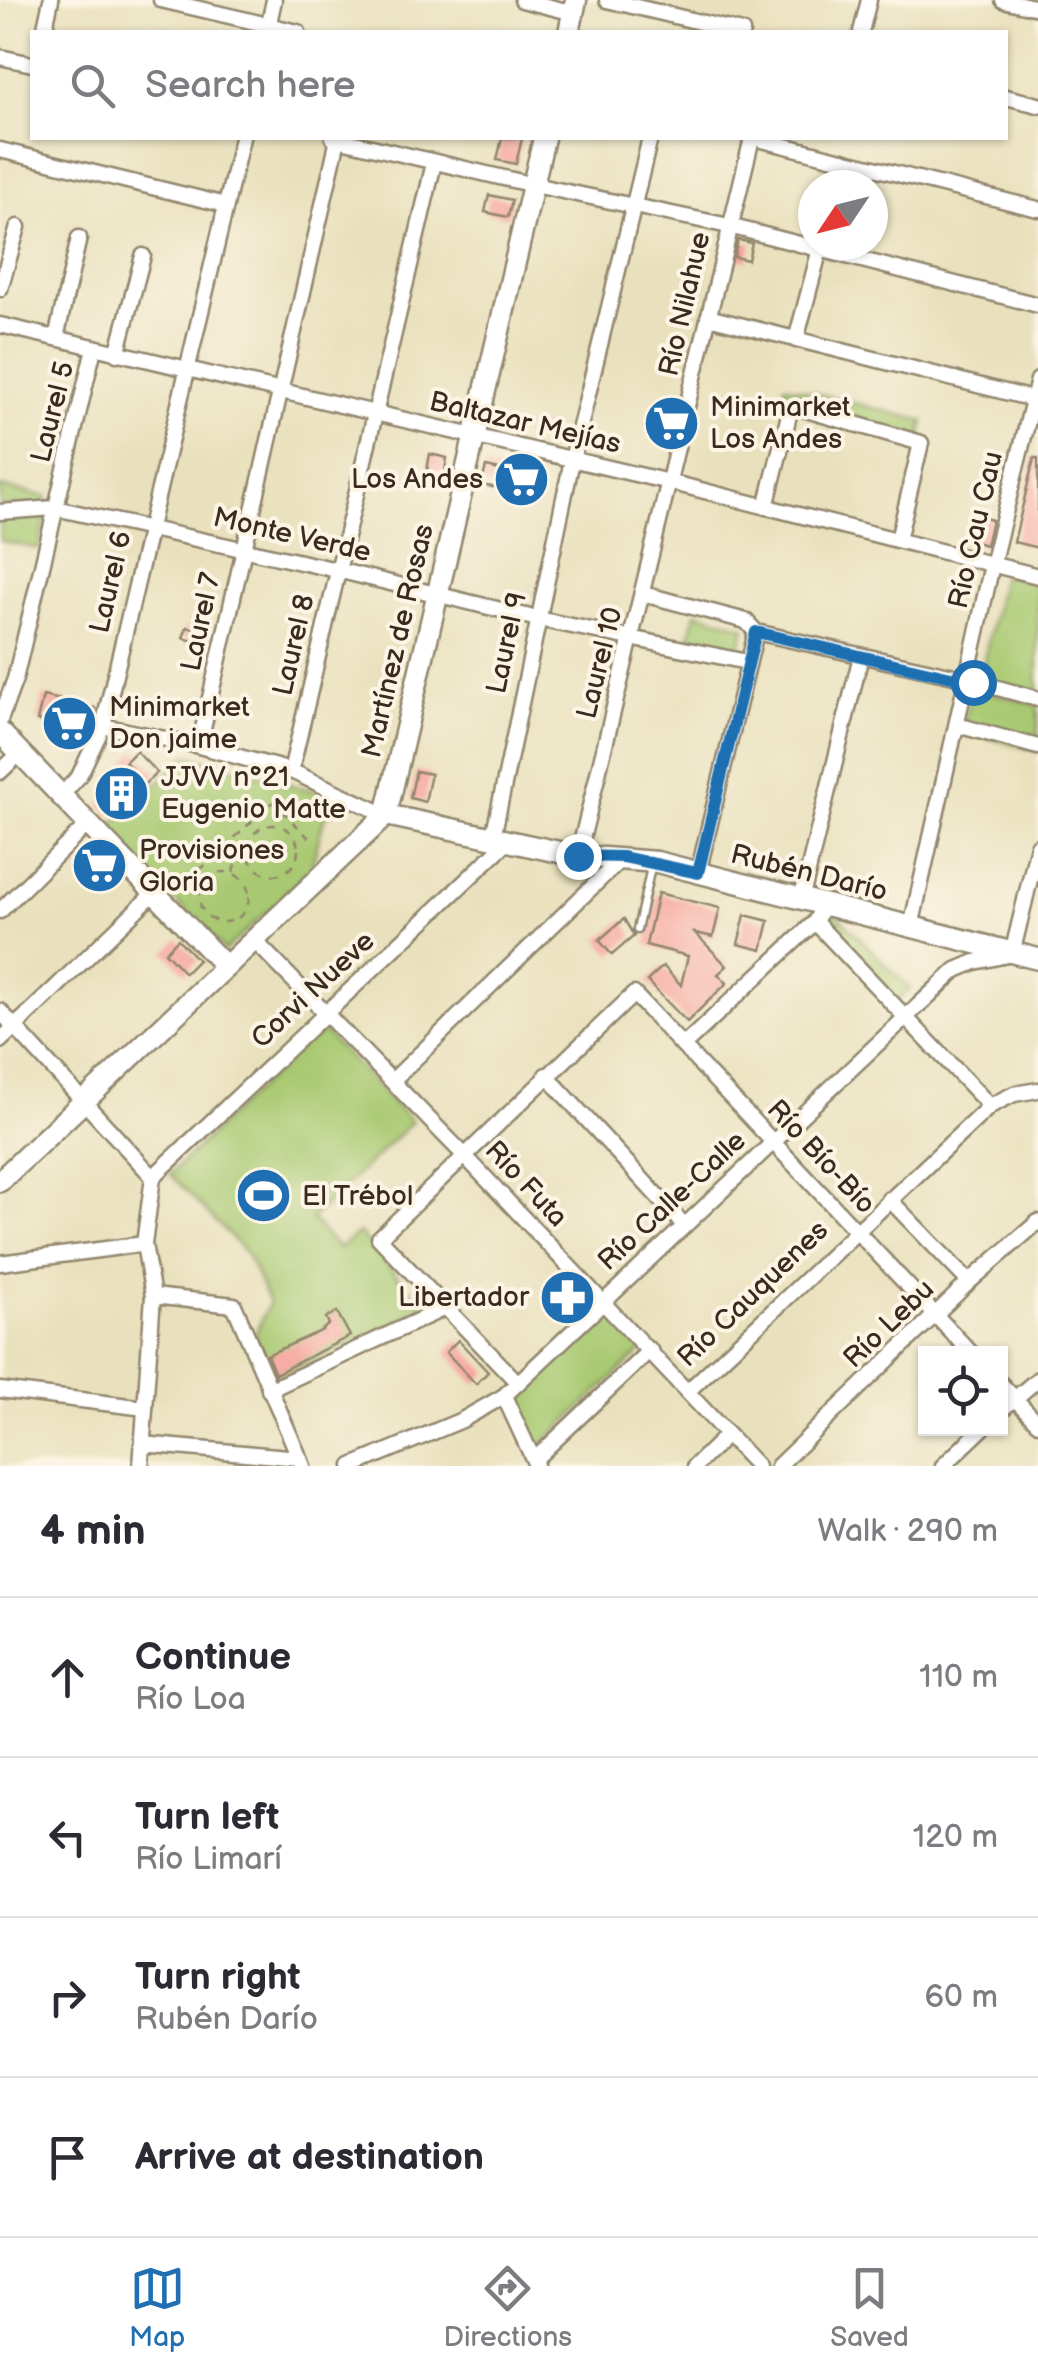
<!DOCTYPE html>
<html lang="en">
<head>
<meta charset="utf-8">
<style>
  body { margin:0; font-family:"Balsamiq Sans",sans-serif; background:#f7f7f7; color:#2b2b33 }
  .controls { position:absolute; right:30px; bottom:30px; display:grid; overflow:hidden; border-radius:0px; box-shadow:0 2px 8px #0004 }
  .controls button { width:90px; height:90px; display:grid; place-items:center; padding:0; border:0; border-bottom:2px solid #e1e1e2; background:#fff; color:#2b2b33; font:50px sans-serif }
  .compass { position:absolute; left:798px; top:170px; width:90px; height:90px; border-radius:50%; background:#fff; box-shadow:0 2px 8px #0004; rotate:235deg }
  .stop { position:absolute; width:30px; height:30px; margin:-22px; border:8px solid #1f6fb2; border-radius:50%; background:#fff }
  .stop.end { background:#1f6fb2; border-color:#fff; box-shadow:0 2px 10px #0008 }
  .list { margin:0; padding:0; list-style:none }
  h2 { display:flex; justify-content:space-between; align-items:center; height:130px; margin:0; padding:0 40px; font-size:42px }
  h2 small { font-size:32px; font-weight:400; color:#7c7c81 }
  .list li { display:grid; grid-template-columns:65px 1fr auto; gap:30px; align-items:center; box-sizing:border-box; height:160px; padding:0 40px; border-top:2px solid #e1e1e2 }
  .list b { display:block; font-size:38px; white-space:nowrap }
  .list p { margin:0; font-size:32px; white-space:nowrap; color:#7c7c81 }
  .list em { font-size:32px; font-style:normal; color:#7c7c81 }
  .icon { flex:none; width:55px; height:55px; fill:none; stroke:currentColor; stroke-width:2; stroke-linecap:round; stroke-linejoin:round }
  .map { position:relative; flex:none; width:1038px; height:1466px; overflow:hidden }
  .search { position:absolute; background:#fff; box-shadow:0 2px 8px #0004; left:30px; right:30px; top:30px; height:110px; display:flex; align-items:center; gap:25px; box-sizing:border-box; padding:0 35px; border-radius:0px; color:#7c7c81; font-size:38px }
  .sheet { height:770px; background:#fff }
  nav { display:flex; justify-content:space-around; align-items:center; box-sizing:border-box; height:140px; border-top:2px solid #e1e1e2; background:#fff; font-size:28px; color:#7c7c81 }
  nav a { display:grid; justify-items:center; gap:5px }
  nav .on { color:#1f6fb2 }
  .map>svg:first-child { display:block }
</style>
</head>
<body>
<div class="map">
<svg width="1038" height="1466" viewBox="0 0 1038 1466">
  <rect width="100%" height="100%" fill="#fcf5e5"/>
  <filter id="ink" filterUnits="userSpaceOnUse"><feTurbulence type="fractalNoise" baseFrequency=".01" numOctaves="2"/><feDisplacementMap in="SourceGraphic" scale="20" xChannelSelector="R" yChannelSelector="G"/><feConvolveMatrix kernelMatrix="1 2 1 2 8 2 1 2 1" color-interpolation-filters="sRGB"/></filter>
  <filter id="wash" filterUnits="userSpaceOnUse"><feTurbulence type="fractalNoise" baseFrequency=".0048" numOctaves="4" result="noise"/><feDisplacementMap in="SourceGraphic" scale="40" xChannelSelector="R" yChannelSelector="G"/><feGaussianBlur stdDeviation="2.25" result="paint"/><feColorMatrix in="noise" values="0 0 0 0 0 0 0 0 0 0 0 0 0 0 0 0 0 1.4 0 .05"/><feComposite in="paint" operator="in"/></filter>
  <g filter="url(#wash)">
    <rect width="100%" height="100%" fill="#e9e1bd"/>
    <g fill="#a8c971" stroke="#727a48" stroke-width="2.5">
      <polygon points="785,385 924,421 920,439 781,401"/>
      <polygon points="0,487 47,497 45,504 0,507"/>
      <polygon points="46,517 39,549 0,541 0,519"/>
      <polygon points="1002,575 1038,583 1038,693 980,679"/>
      <polygon points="696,612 745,627 738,653 689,640"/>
      <polygon points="973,688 1038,705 1038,751 962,731"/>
      <polygon points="188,755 346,800 324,818 311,870 225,951 106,830"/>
      <polygon points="833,911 910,989 896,1002 820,924"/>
      <polygon points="320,1028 412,1122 311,1219 338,1248 359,1233 424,1306 371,1336 275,1377 269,1376 253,1339 269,1303 246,1253 170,1174"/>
      <polygon points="605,1308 643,1350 535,1451 512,1400"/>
    </g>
    <g id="blocks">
      <g fill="#f59f99">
        <polygon points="502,138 522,138 516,164 497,160"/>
        <polygon points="489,195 512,200 508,217 485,212"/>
        <polygon points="738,240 752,243 748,260 734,257"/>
        <polygon points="430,454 447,458 444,478 426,475"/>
        <polygon points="1034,458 1038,458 1038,548 1014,542"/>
        <polygon points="516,464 533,469 527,493 481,485 486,467 514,473"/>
        <polygon points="973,515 992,520 986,545 967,540"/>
        <polygon points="187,627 207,632 204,644 183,638"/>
        <polygon points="43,696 95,708 89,732 83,730 82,739 46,731 48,723 37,721"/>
        <polygon points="136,751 157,773 110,815 100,804 132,769 125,762"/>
        <polygon points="416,771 431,774 425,802 410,798"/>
        <polygon points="658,893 720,908 713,937 695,933 727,966 718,974 727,983 687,1022 647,981 663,966 681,985 688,956 646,945"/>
        <polygon points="745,915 769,921 762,950 738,944"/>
        <polygon points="624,919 634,936 612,955 599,940"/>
        <polygon points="178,939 198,960 185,973 165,952"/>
        <polygon points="337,1312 350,1336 275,1374 267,1355 321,1331 329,1324 326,1318"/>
        <polygon points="458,1340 488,1372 476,1384 446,1352"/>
      </g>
    </g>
  </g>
  <g filter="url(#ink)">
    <use href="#blocks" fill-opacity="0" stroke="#92866e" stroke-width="2.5"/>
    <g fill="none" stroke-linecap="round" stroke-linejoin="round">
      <defs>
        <polyline id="lane" points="637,930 652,863"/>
        <g id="street">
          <polyline points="161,0 298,32"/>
          <polyline points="522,0 574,13"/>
          <polyline points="607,0 742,32"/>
          <polyline points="1003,0 1038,8"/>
          <polyline points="44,32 51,0"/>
          <polyline points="267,32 274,0"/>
          <polyline points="861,32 869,0"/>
          <polyline points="0,57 32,64"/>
          <polyline points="1006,97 1038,105"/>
          <polyline points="333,138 534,185 729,226 1038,305"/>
          <polyline points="754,138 1038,209"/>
          <polyline points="0,150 226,205"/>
          <polyline points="836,185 843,160"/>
          <polyline points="0,289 18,227"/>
          <polyline points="708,317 1033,399"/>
          <polyline points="0,325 669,482 1038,576"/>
          <polyline points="56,338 79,238"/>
          <polyline points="796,340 821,245"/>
          <polyline points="117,354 143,256"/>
          <polyline points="766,507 790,411 796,407 921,443 898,540"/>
          <polyline points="0,512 55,508 337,570 538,619 747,662"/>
          <polyline points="643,594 746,621 756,632 954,676 1038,699"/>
          <polyline points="0,720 15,679 94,348"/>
          <polyline points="957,725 1038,747"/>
          <polyline points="103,726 199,746 291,771 386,815"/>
          <polyline points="199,746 338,139"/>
          <polyline points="291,771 434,163"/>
          <polyline points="0,772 20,753"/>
          <polyline points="61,796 79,776 103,726 242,138"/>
          <polyline points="493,837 572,460 650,138"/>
          <polyline points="578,856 752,138"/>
          <polyline points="698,873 756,632"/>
          <polyline points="801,900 861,656"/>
          <polyline points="0,911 87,825"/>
          <polyline points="815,922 990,1106"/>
          <polyline points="911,927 992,565 1038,380"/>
          <polyline points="254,940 463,1154 757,1466"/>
          <polyline points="0,1011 153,1177"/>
          <polyline points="0,1041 153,894"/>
          <polyline points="683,1046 815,922 819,914"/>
          <polyline points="546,1075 684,1225"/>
          <polyline points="392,1081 622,858"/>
          <polyline points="153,1177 508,841"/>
          <polyline points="889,1199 969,1282"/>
          <polyline points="0,1263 144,1244"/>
          <polyline points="153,1296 234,1305 303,1466"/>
          <polyline points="518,1383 379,1238 634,994 972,1354"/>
          <polyline points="1000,1383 1038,1423"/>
          <polyline points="0,1390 145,1408"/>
          <polyline points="269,1390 445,1308"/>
          <polyline points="688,1391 990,1106 1014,1094 1038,1090"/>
          <polyline points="504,1396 536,1465"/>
          <polyline points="1000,1411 1038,1379"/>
          <polyline points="142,1444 300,1458"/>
          <polyline points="534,1460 650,1350"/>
          <polyline points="141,1466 153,1296 144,1244 153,1177"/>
          <polyline points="352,1466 462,1420 504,1396 956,970 975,962 1012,954 1038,846"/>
          <polyline points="695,1466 727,1435"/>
          <polyline points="778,1466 969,1282 1038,1222"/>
          <polyline points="943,1466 983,1428"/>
        </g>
        <g id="secondary">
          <polyline points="569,32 576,0"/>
          <polyline points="0,732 226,967"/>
          <polyline points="386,815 578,856 657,862 1038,959"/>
          <polyline points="0,1181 386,815 544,138"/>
        </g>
      </defs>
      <use href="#lane" stroke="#92866e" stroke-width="11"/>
      <use href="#street" stroke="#92866e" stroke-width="19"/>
      <use href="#secondary" stroke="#92866e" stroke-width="25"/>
      <g stroke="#92866e" stroke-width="2.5" stroke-dasharray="8 8" stroke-linecap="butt">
        <circle cx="273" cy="850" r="25"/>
        <circle cx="224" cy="897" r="25"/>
        <polyline points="233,872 238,861 248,859"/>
        <polyline points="176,892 273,802 309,838"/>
      </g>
      <use href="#lane" stroke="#fff" stroke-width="6"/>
      <use href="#street" stroke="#fff" stroke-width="14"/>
      <use href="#secondary" stroke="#fff" stroke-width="20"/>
    </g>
  </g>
  <g fill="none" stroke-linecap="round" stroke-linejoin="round" filter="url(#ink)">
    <polyline stroke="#1f6fb2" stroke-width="12" points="578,856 623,857 698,873 756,632 973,682"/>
  </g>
  <defs>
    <symbol id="supermarket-disc" viewBox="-11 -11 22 22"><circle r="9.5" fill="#1f6fb2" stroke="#fcf5e5"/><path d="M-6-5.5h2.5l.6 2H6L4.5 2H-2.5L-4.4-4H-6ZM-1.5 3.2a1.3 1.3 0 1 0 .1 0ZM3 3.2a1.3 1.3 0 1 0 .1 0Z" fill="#fff"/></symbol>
    <symbol id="building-disc" viewBox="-11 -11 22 22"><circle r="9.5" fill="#1f6fb2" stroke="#fcf5e5"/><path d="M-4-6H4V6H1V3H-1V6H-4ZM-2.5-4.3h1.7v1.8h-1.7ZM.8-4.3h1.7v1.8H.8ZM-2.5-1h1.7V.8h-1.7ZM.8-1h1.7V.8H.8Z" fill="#fff"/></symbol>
    <symbol id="stadium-disc" viewBox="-11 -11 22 22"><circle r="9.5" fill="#1f6fb2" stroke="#fcf5e5"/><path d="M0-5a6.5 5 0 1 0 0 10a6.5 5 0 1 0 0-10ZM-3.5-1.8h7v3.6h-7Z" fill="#fff"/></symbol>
    <symbol id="pharmacy-disc" viewBox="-11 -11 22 22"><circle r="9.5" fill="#1f6fb2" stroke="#fcf5e5"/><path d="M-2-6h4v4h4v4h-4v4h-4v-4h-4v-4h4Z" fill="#fff"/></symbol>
  </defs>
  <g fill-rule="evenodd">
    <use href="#supermarket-disc" x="640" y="392" width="63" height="63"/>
    <use href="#supermarket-disc" x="490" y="448" width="63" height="63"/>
    <use href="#supermarket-disc" x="38" y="692" width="63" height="63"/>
    <use href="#building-disc" x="90" y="762" width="63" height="63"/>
    <use href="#supermarket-disc" x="68" y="834" width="63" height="63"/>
    <use href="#stadium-disc" x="232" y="1164" width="63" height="63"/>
    <use href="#pharmacy-disc" x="536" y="1266" width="63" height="63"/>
  </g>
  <g text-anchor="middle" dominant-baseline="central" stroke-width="8" stroke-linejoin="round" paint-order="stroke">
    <g font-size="28" fill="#3b2a1e" stroke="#fcf5e5">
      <text transform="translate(685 304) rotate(-77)">Río Nilahue</text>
      <text transform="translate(53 412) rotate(-76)">Laurel 5</text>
      <text transform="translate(525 423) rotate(13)">Baltazar Mejías</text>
      <text transform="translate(976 530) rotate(-77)">Río Cau Cau</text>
      <text transform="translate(292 535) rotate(13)">Monte Verde</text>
      <text transform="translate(111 582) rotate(-77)">Laurel 6</text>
      <text transform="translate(201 622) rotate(-78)">Laurel 7</text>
      <text transform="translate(398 641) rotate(-77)">Martínez de Rosas</text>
      <text transform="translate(507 643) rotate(-78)">Laurel 9</text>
      <text transform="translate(294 645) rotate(-77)">Laurel 8</text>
      <text transform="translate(600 663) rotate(-76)">Laurel 10</text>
      <text transform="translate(809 873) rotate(14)">Rubén Darío</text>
      <text transform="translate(313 990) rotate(-43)">Corvi Nueve</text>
      <text transform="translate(821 1157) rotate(47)">Río Bío-Bío</text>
      <text transform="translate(526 1184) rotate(47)">Río Futa</text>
      <text transform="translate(672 1201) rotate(-43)">Río Calle-Calle</text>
      <text transform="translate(753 1294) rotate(-44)">Río Cauquenes</text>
      <text transform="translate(889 1324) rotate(-44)">Río Lebu</text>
    </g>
    <g font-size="28" fill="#3b2a1e" stroke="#fcf5e5" text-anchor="start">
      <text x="710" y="407">Minimarket<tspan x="710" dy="32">Los Andes</tspan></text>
      <text x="483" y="479" text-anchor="end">Los Andes</text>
      <text x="109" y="707">Minimarket<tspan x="109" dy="32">Don jaime</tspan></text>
      <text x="161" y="777">JJVV n°21<tspan x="161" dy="32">Eugenio Matte</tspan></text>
      <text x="139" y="850">Provisiones<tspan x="139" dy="32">Gloria</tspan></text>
      <text x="302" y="1196">El Trébol</text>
      <text x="529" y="1297" text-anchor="end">Libertador</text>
    </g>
  </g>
</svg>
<div class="controls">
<button><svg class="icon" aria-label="locate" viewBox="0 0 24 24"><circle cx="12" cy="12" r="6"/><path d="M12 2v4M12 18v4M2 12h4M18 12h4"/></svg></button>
</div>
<svg class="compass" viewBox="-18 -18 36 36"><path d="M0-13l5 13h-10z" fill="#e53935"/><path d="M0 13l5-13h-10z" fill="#7c7c81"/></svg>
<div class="stop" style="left:973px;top:682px"></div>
<div class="stop end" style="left:578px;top:856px"></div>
<div class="search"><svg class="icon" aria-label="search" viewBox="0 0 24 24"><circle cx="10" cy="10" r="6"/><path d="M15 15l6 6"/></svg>Search here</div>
</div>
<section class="sheet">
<h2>4 min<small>Walk · 290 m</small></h2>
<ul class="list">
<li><svg class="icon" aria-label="ahead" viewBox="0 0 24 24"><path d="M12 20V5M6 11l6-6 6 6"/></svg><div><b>Continue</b><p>Río Loa</p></div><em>110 m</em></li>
<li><svg class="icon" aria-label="left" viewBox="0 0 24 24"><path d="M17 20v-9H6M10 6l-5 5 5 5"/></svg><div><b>Turn left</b><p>Río Limarí</p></div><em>120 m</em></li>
<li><svg class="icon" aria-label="right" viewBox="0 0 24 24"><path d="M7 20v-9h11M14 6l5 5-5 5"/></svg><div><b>Turn right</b><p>Rubén Darío</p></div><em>60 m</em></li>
<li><svg class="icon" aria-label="arrive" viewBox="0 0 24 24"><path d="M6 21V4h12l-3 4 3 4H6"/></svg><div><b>Arrive at destination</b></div></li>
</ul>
</section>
<nav>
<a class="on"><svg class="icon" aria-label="map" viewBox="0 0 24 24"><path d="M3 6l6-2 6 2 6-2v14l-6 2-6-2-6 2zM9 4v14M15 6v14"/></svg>Map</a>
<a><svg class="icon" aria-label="directions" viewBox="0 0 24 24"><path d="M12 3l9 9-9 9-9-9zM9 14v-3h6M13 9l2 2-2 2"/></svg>Directions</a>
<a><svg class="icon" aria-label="saved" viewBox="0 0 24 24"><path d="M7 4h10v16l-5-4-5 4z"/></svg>Saved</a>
</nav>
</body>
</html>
